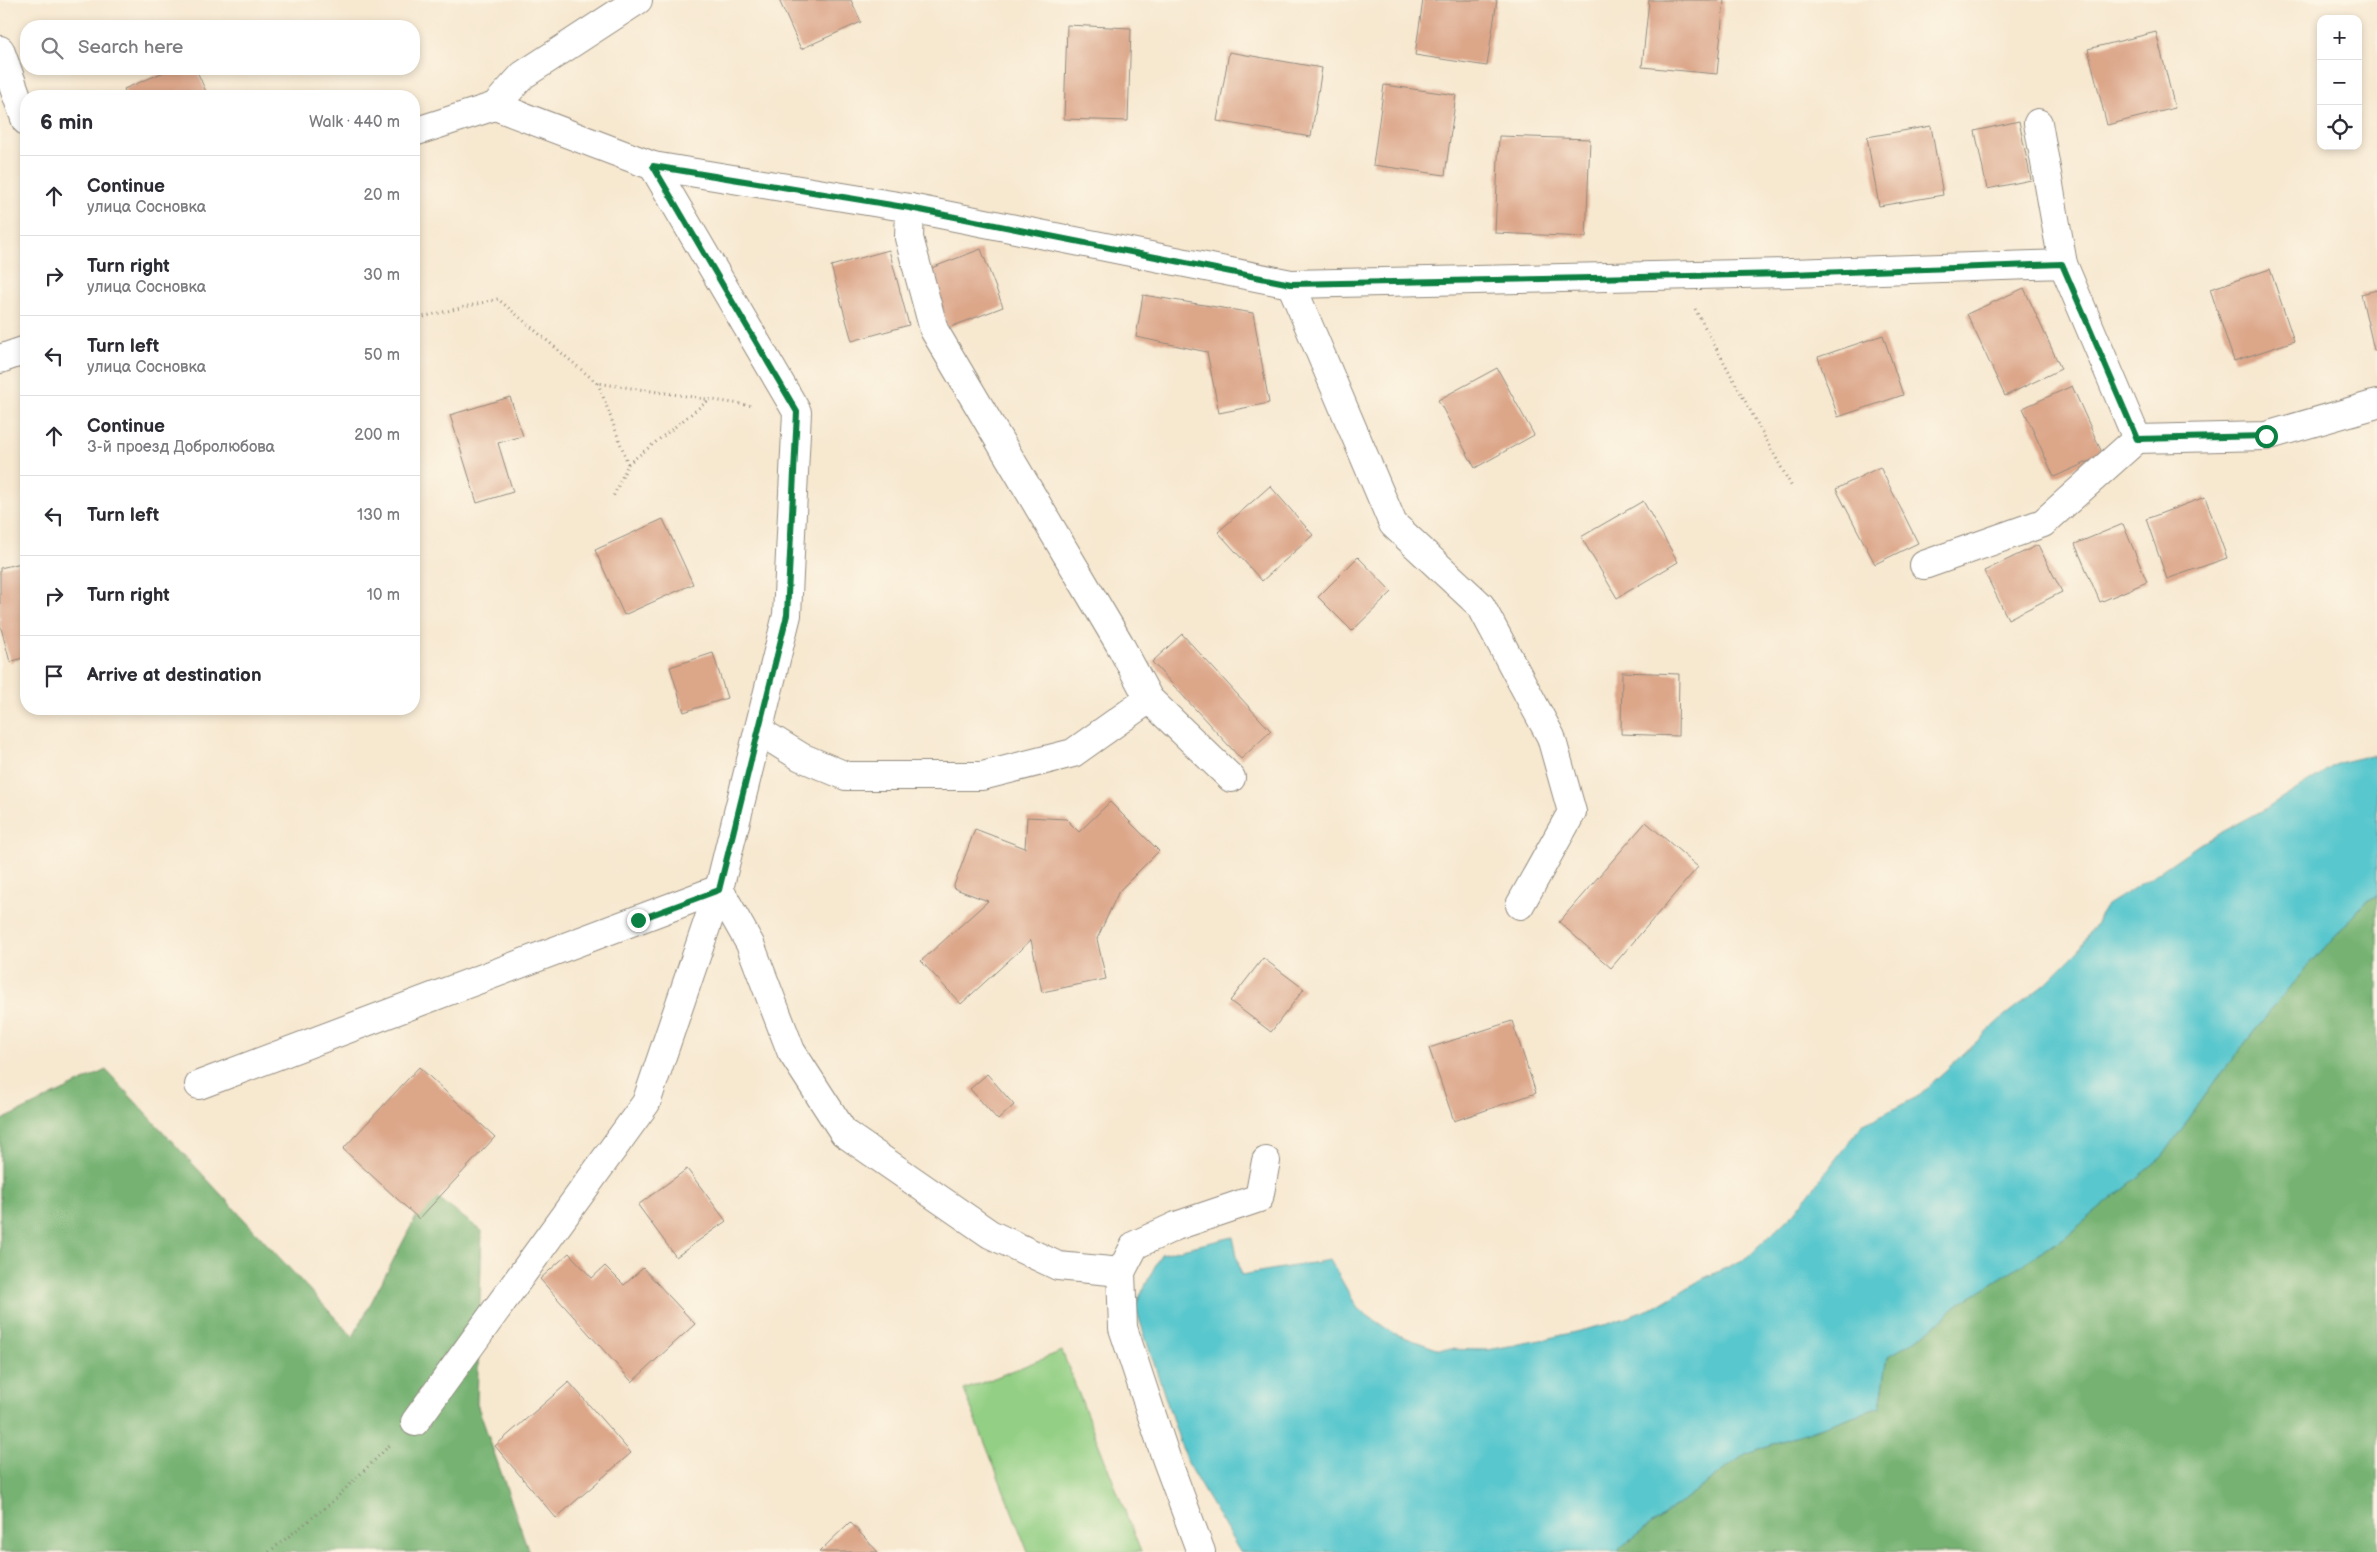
<!DOCTYPE html>
<html lang="en">
<head>
<meta charset="utf-8">
<style>
  body { margin:0; font-family:"Balsamiq Sans",sans-serif; background:#f2f2f3; color:#2b2b33 }
  .controls { position:absolute; right:15px; top:15px; display:grid; overflow:hidden; border-radius:10px; box-shadow:0 2px 8px #0003 }
  .controls button { width:45px; height:45px; display:grid; place-items:center; padding:0; border:0; border-bottom:1px solid #e1e1e2; background:#fff; color:#2b2b33; font:25px sans-serif }
  .stop { position:absolute; width:15px; height:15px; margin:-11px; border:4px solid #0b8043; border-radius:50%; background:#fff }
  .stop.end { background:#0b8043; border-color:#fff; box-shadow:0 1px 5px #0008 }
  .list { margin:0; padding:0; list-style:none }
  h2 { display:flex; justify-content:space-between; align-items:center; height:65px; margin:0; padding:0 20px; font-size:21px }
  h2 small { font-size:16px; font-weight:400; color:#7c7c81 }
  .list li { display:grid; grid-template-columns:32px 1fr auto; gap:15px; align-items:center; box-sizing:border-box; height:80px; padding:0 20px; border-top:1px solid #e1e1e2 }
  .list b { display:block; font-size:19px; white-space:nowrap }
  .list p { margin:0; font-size:16px; white-space:nowrap; color:#7c7c81 }
  .list em { font-size:16px; font-style:normal; color:#7c7c81 }
  .icon { flex:none; width:28px; height:28px; fill:none; stroke:currentColor; stroke-width:2; stroke-linecap:round; stroke-linejoin:round }
  .map { position:relative; flex:none; width:2377px; height:1552px; overflow:hidden }
  .search { position:absolute; background:#fff; box-shadow:0 2px 8px #0003; left:20px; top:20px; width:400px; height:55px; display:flex; align-items:center; gap:12px; box-sizing:border-box; padding:0 18px; border-radius:20px; color:#7c7c81; font-size:19px }
  .panel { position:absolute; background:#fff; box-shadow:0 2px 8px #0003; left:20px; top:90px; width:400px; height:625px; border-radius:20px }
  .map>svg:first-child { display:block }
</style>
</head>
<body>
<div class="map">
<svg width="2377" height="1552" viewBox="0 0 2377 1552">
  <rect width="100%" height="100%" fill="#fcf5e5"/>
  <filter id="ink" filterUnits="userSpaceOnUse"><feTurbulence type="fractalNoise" baseFrequency=".02" numOctaves="2"/><feDisplacementMap in="SourceGraphic" scale="10" xChannelSelector="R" yChannelSelector="G"/><feConvolveMatrix kernelMatrix="1 2 1 2 8 2 1 2 1" color-interpolation-filters="sRGB"/></filter>
  <filter id="wash" filterUnits="userSpaceOnUse"><feTurbulence type="fractalNoise" baseFrequency=".0096" numOctaves="4" result="noise"/><feDisplacementMap in="SourceGraphic" scale="20" xChannelSelector="R" yChannelSelector="G"/><feGaussianBlur stdDeviation="1.12" result="paint"/><feColorMatrix in="noise" values="0 0 0 0 0 0 0 0 0 0 0 0 0 0 0 0 0 1.4 0 .05"/><feComposite in="paint" operator="in"/></filter>
  <g filter="url(#wash)">
    <rect width="100%" height="100%" fill="#f7e8d0"/>
    <polygon fill="#93cf84" stroke="#5f7d58" points="1062,1351 1141,1552 1028,1552 964,1390"/>
    <g fill="#76b272" stroke="#506e4e">
      <polygon points="2377,896 2377,1552 1618,1552 1621,1547 1747,1453 1880,1407 1888,1356 1924,1335 1960,1303 2064,1238 2163,1156 2218,1077 2292,984 2368,899"/>
      <polygon points="106,1070 353,1337 429,1192 482,1231 477,1404 529,1552 0,1552 0,1121"/>
    </g>
    <polygon fill="#59c7ce" stroke="#42797c" points="2372,755 2377,756 2377,896 2368,899 2292,984 2218,1077 2163,1156 2064,1238 1960,1303 1924,1335 1888,1356 1880,1407 1747,1453 1621,1547 1618,1552 1240,1552 1187,1463 1135,1306 1161,1254 1233,1237 1241,1275 1330,1260 1358,1309 1393,1333 1437,1349 1488,1350 1546,1339 1608,1324 1656,1307 1702,1279 1747,1258 1795,1212 1862,1125 1917,1097 2004,1016 2045,984 2079,950 2107,905 2147,880 2198,845 2269,807 2338,763"/>
    <g id="blocks">
      <g fill="#dca689">
        <polygon points="779,0 851,0 861,22 801,49"/>
        <polygon points="1423,0 1497,0 1487,66 1415,55"/>
        <polygon points="1649,0 1724,0 1717,74 1642,67"/>
        <polygon points="1067,25 1131,28 1128,121 1064,119"/>
        <polygon points="2156,32 2175,108 2107,125 2088,49"/>
        <polygon points="1229,52 1322,68 1311,137 1217,121"/>
        <polygon points="171,69 196,69 208,96 127,96 124,89"/>
        <polygon points="1384,85 1456,95 1445,175 1373,165"/>
        <polygon points="2019,121 2031,180 1987,189 1975,131"/>
        <polygon points="1931,126 1943,195 1879,206 1867,137"/>
        <polygon points="1499,136 1590,139 1586,237 1495,233"/>
        <polygon points="981,249 1003,307 948,328 926,270"/>
        <polygon points="889,250 909,325 852,341 831,266"/>
        <polygon points="2270,269 2294,341 2234,361 2210,289"/>
        <polygon points="2024,288 2061,369 2005,396 1967,314"/>
        <polygon points="2377,290 2377,350 2374,350 2361,294"/>
        <polygon points="1143,295 1253,313 1269,403 1219,413 1207,352 1136,337"/>
        <polygon points="1883,335 1903,395 1838,417 1818,357"/>
        <polygon points="1497,368 1534,435 1475,468 1438,400"/>
        <polygon points="2072,386 2103,455 2054,477 2023,408"/>
        <polygon points="510,397 523,436 498,443 513,492 477,503 450,415"/>
        <polygon points="1880,467 1918,543 1875,564 1836,489"/>
        <polygon points="1270,486 1313,535 1262,581 1218,532"/>
        <polygon points="2205,497 2227,558 2167,579 2146,519"/>
        <polygon points="1643,501 1678,562 1617,598 1581,537"/>
        <polygon points="663,519 693,584 624,615 595,550"/>
        <polygon points="2123,524 2147,582 2100,602 2075,544"/>
        <polygon points="2038,545 2062,592 2008,619 1984,571"/>
        <polygon points="1358,557 1392,592 1352,631 1318,597"/>
        <polygon points="26,562 26,657 10,662 0,624 0,568"/>
        <polygon points="1182,634 1271,731 1241,759 1152,662"/>
        <polygon points="713,653 727,698 684,712 670,667"/>
        <polygon points="1622,672 1679,674 1678,736 1621,734"/>
        <polygon points="1110,802 1159,851 1119,891 1097,939 1106,979 1042,992 1031,940 961,1004 921,961 988,901 953,888 975,829 1025,848 1027,817 1066,819 1079,832"/>
        <polygon points="1646,822 1698,867 1611,968 1559,922"/>
        <polygon points="1263,958 1304,989 1271,1032 1230,1001"/>
        <polygon points="1512,1021 1536,1093 1454,1121 1429,1048"/>
        <polygon points="419,1067 495,1137 419,1219 343,1149"/>
        <polygon points="987,1074 1014,1105 998,1120 970,1089"/>
        <polygon points="687,1169 726,1221 676,1257 638,1205"/>
        <polygon points="569,1253 592,1278 605,1266 624,1285 643,1268 695,1324 632,1382 540,1279"/>
        <polygon points="569,1382 631,1453 556,1518 495,1446"/>
        <polygon points="850,1522 878,1552 819,1552"/>
      </g>
    </g>
  </g>
  <g filter="url(#ink)">
    <use href="#blocks" fill-opacity="0" stroke="#918a7e" stroke-width="1"/>
    <g fill="none" stroke-linecap="round" stroke-linejoin="round">
      <defs>
        <g id="minor">
          <polyline points="0,50 26,121"/>
          <polyline points="495,106 653,166 910,208 1291,284 1791,273 2063,264 2137,439 2266,436 2377,404"/>
          <polyline points="2038,123 2063,264"/>
          <polyline points="414,132 495,106 523,75 638,0"/>
          <polyline points="910,208 909,238 934,330 1119,643 1149,699 1231,778"/>
          <polyline points="1291,284 1393,524 1481,606 1551,737 1572,812 1520,905"/>
          <polyline points="0,359 26,350"/>
          <polyline points="1924,565 2043,523 2137,439"/>
          <polyline points="759,731 801,757 846,776 982,776 1073,753 1149,699"/>
          <polyline points="199,1085 719,889 750,944 791,1051 844,1133 990,1234 1058,1266 1121,1272"/>
          <polyline points="415,1422 646,1103 719,889 787,615 797,412 653,166"/>
          <polyline points="1201,1552 1166,1458 1123,1328 1121,1272 1135,1245 1176,1226 1259,1198 1266,1161"/>
        </g>
      </defs>
      <use href="#minor" stroke="#918a7e" stroke-width="30"/>
      <g stroke="#918a7e" stroke-width="3" stroke-dasharray="1 4" stroke-linecap="butt">
        <polyline points="1695,309 1793,489"/>
        <polyline points="414,319 498,299 597,383 754,406"/>
        <polyline points="598,383 628,464 613,497"/>
        <polyline points="628,464 710,399"/>
        <polyline points="269,1552 331,1503 390,1445"/>
      </g>
      <use href="#minor" stroke="#fff" stroke-width="28"/>
    </g>
  </g>
  <g fill="none" stroke-linecap="round" stroke-linejoin="round" filter="url(#ink)">
    <polyline stroke="#0b8043" stroke-width="6" points="638,920 719,890 787,615 797,412 653,166 910,208 1291,284 1791,274 2062,264 2137,439 2266,436"/>
  </g>
</svg>
<div class="controls">
<button>+</button>
<button>−</button>
<button><svg class="icon" aria-label="locate" viewBox="0 0 24 24"><circle cx="12" cy="12" r="6"/><path d="M12 2v4M12 18v4M2 12h4M18 12h4"/></svg></button>
</div>
<div class="stop" style="left:2266px;top:436px"></div>
<div class="stop end" style="left:638px;top:920px"></div>
<div class="search"><svg class="icon" aria-label="search" viewBox="0 0 24 24"><circle cx="10" cy="10" r="6"/><path d="M15 15l6 6"/></svg>Search here</div>
<section class="panel">
<h2>6 min<small>Walk · 440 m</small></h2>
<ul class="list">
<li><svg class="icon" aria-label="ahead" viewBox="0 0 24 24"><path d="M12 20V5M6 11l6-6 6 6"/></svg><div><b>Continue</b><p>улица Сосновка</p></div><em>20 m</em></li>
<li><svg class="icon" aria-label="right" viewBox="0 0 24 24"><path d="M7 20v-9h11M14 6l5 5-5 5"/></svg><div><b>Turn right</b><p>улица Сосновка</p></div><em>30 m</em></li>
<li><svg class="icon" aria-label="left" viewBox="0 0 24 24"><path d="M17 20v-9H6M10 6l-5 5 5 5"/></svg><div><b>Turn left</b><p>улица Сосновка</p></div><em>50 m</em></li>
<li><svg class="icon" aria-label="ahead" viewBox="0 0 24 24"><path d="M12 20V5M6 11l6-6 6 6"/></svg><div><b>Continue</b><p>3-й проезд Добролюбова</p></div><em>200 m</em></li>
<li><svg class="icon" aria-label="left" viewBox="0 0 24 24"><path d="M17 20v-9H6M10 6l-5 5 5 5"/></svg><div><b>Turn left</b></div><em>130 m</em></li>
<li><svg class="icon" aria-label="right" viewBox="0 0 24 24"><path d="M7 20v-9h11M14 6l5 5-5 5"/></svg><div><b>Turn right</b></div><em>10 m</em></li>
<li><svg class="icon" aria-label="arrive" viewBox="0 0 24 24"><path d="M6 21V4h12l-3 4 3 4H6"/></svg><div><b>Arrive at destination</b></div></li>
</ul>
</section>
</div>
</body>
</html>
